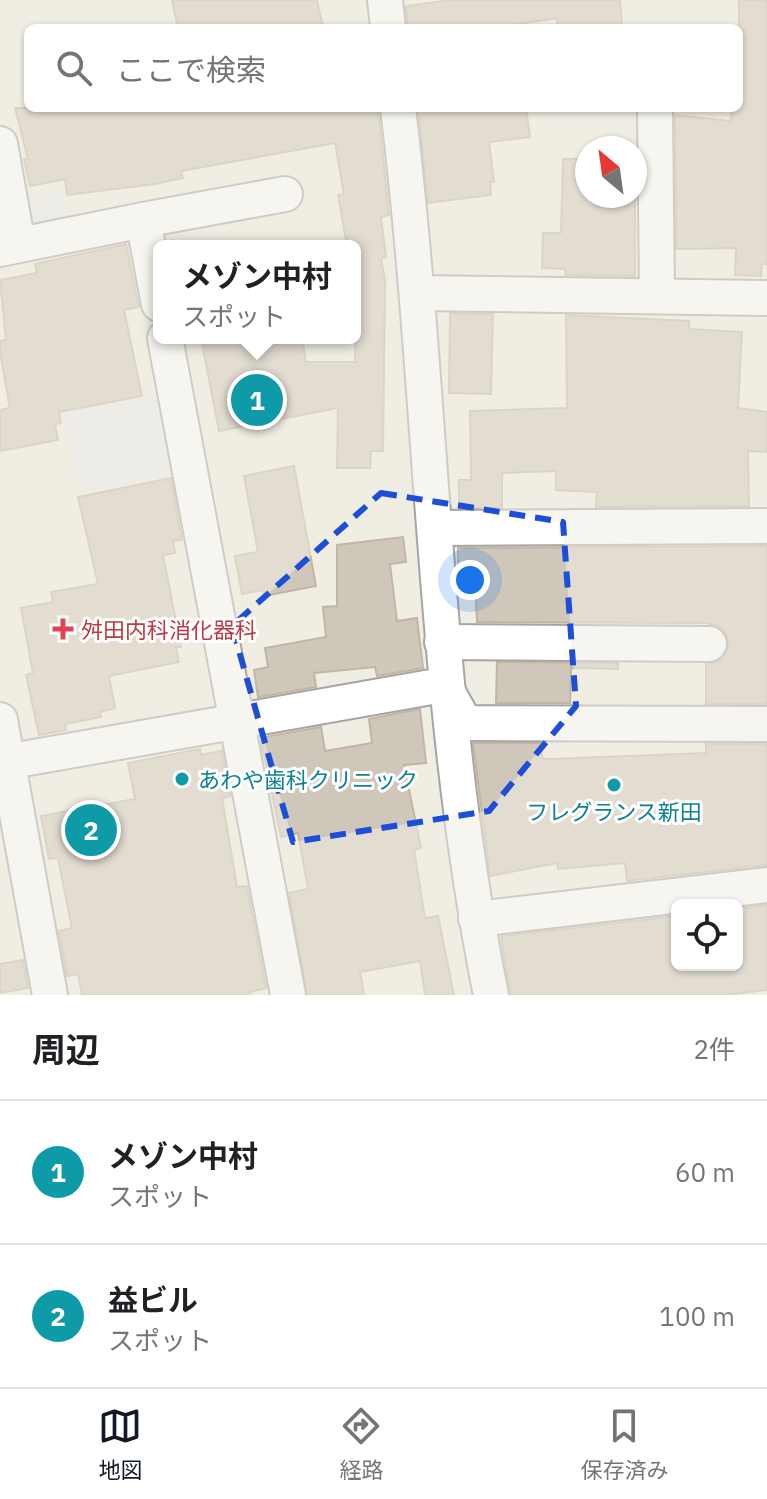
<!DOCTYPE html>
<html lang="ja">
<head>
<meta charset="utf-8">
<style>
  body { margin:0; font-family:"IBM Plex Sans","Noto Sans JP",sans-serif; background:#f2f2f2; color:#202124 }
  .controls { position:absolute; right:24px; bottom:24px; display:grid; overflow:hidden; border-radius:12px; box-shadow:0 2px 6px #0004 }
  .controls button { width:72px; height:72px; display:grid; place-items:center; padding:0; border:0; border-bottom:2px solid #e0e0e0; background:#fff; color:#202124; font:40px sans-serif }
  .compass { position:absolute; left:575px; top:136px; width:72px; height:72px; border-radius:50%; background:#fff; box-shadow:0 2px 6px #0004; rotate:331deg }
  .you { position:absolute; left:470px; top:580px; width:28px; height:28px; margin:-20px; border:6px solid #fff; border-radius:50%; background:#1a73e8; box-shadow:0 0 0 12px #1a73e833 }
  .badge { display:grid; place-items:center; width:52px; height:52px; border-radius:50%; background:#111827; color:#fff; font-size:26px; font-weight:700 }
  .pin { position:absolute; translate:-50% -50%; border:4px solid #fff; box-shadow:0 2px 8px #0006 }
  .popup { position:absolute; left:153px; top:240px; width:208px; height:104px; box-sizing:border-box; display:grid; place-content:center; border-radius:12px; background:#fff; filter:drop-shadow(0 2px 6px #0005); font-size:26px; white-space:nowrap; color:#757577 }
  .popup b { font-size:30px; color:#202124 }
  .popup::after { content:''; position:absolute; left:50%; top:100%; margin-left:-16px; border:16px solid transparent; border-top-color:#fff }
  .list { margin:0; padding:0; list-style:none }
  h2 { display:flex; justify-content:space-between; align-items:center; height:104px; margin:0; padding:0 32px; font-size:34px }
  h2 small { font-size:26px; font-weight:400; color:#757577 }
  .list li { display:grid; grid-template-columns:52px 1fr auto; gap:24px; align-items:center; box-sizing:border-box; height:144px; padding:0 32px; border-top:2px solid #e0e0e0 }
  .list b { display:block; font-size:30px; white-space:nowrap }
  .list p { margin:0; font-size:26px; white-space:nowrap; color:#757577 }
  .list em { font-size:26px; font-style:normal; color:#757577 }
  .icon { flex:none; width:44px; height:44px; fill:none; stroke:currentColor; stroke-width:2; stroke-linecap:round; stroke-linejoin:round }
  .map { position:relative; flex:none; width:767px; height:995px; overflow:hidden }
  .search { position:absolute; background:#fff; box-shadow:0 2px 6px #0004; left:24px; right:24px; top:24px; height:88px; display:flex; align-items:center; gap:20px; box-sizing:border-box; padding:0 28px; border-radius:12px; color:#757577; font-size:30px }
  .sheet { height:392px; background:#fff }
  nav { display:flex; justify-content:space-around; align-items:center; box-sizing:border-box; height:112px; border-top:2px solid #e0e0e0; background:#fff; font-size:22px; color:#757577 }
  nav a { display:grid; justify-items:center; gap:4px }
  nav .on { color:#111827 }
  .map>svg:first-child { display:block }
</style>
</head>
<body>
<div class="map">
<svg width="767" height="995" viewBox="0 0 767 995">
  <rect width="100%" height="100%" fill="#f0ede3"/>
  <g fill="#eaeaea">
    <polygon points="63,190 69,221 35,227 23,219 19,198"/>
    <polygon points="162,395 175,475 79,493 64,413"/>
  </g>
  <g fill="#d0c7bb" stroke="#c3b5a3" stroke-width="2">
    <polygon points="172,0 317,0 323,28 178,28"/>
    <polygon points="451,0 620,0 622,28 557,28 557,18 491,28 408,28 406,6"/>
    <polygon points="739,0 767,0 767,264 762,264 761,276 735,275 736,248 676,249 675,115 730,121 732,108 739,108"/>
    <polygon points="15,108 378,108 389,215 381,217 386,257 381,258 385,280 383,451 371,451 370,468 337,468 338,408 219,431 201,338 302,338 306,362 355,362 355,246 347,246 338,195 344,194 335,143 181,171 183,178 155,184 67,195 65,179 30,186 24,159 28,159"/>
    <polygon points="418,108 526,108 530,137 489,142 494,182 490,182 491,195 428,203"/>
    <polygon points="635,152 635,276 566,275 565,269 542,268 543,233 561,233 563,159 587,159 587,196 635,196"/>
    <polygon points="126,244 139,307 124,310 142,396 59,412 61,423 55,424 58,440 0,451 0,410 10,408 0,352 0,341 6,340 0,280 37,273 35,264"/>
    <polygon points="450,313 493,314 491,394 449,393"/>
    <polygon points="566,315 689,321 689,329 742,332 738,408 767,412 767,452 748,451 749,506 596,507 597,492 556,490 556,471 502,473 502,508 459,508 459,480 471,480 470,411 567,408"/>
    <polygon points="294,466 316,586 264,596 263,590 242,594 235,556 258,552 244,476"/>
    <polygon points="171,478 182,540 173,541 175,553 163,555 181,647 176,647 179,662 109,676 115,708 100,712 101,717 65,724 66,730 39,735 26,675 33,673 21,608 53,602 51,592 98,584 78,497"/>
    <polygon points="403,537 406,562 390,564 397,621 417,618 423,668 377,676 375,667 314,673 316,687 258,697 254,670 268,667 265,648 326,637 323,607 337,606 337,545"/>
    <polygon points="767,546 767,704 706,704 706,664 720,661 729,645 726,634 718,626 706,623 477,622 475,582 458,582 458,548"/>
    <polygon points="497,662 618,663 618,669 571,668 570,703 496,703"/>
    <polygon points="420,709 426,763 404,765 421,848 414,850 425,918 438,916 454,995 425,995 420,961 360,972 364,995 307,995 289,893 308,889 298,833 281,837 261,741 266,740 265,737 321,727 325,751 372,743 369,719"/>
    <polygon points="473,743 541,743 542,758 549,759 706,753 706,744 767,744 767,865 627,881 625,863 558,869 557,863 490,876"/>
    <polygon points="200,749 201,755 222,751 230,796 222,798 237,887 247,886 266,988 250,992 250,995 82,995 78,974 67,976 59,931 72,928 58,858 49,859 41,816 135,799 128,763"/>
    <polygon points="767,905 767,990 726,995 510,995 501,936 677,916 677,965 737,965 737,909"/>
    <polygon points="23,960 28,988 0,993 0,964"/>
  </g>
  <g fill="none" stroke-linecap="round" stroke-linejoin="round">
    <defs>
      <g id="minor">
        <polyline points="385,0 388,28"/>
        <path d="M398,108C434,404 432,702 491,995"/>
        <polyline points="655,108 657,296"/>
        <polyline points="0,144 18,245"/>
        <polyline points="143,220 285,194"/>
        <polyline points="0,249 143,220 159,304"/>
        <polyline points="419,293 767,298"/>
        <polyline points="165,338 288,995"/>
        <polyline points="436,528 767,526"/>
        <polyline points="442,642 709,644"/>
        <polyline points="0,720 50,995"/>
        <polyline points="0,763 437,686 446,689 465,723 767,724"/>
        <polyline points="476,919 767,885"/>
      </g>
    </defs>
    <use href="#minor" stroke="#a5a5a5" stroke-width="38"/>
    <use href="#minor" stroke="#fff" stroke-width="34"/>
  </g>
  <path d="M0 0H767V995H0ZM381,493L563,522L576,706L489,811L293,842L232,626Z" fill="#f0ede3" fill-opacity=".55" fill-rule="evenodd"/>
  <path fill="none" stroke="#1d4ed8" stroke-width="6" stroke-dasharray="16 10" stroke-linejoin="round" d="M381,493L563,522L576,706L489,811L293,842L232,626Z"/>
  <path fill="#e0444e" stroke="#fff" stroke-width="3" d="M59 617h8v8h8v8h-8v8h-8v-8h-8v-8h8z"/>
  <g fill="#0f9aa8" stroke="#fff" stroke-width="3">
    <circle cx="182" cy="779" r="8"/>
    <circle cx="614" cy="785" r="8"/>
  </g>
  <g text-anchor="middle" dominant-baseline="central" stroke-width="6" stroke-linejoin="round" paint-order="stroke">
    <g font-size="22" fill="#be3a42" stroke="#fff" text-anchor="start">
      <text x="81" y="629">舛田内科消化器科</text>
    </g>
    <g font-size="22" fill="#0d838f" stroke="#fff" text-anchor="start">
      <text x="198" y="779">あわや歯科クリニック</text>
      <text x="614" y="811" text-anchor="middle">フレグランス新田</text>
    </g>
  </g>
</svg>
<div class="controls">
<button><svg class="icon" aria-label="locate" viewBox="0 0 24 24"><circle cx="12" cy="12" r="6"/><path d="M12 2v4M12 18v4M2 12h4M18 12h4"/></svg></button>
</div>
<svg class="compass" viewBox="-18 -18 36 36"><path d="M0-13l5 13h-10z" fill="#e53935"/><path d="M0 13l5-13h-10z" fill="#757577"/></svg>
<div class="you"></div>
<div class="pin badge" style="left:257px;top:400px;background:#0f9aa8">1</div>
<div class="popup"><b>メゾン中村</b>スポット</div>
<div class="pin badge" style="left:91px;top:830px;background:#0f9aa8">2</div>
<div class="search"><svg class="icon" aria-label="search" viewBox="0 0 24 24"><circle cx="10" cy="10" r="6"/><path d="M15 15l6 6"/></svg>ここで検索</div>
</div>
<section class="sheet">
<h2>周辺<small>2件</small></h2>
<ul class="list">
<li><span class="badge" style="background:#0f9aa8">1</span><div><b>メゾン中村</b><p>スポット</p></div><em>60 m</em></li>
<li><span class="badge" style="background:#0f9aa8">2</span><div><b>益ビル</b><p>スポット</p></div><em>100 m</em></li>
</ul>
</section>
<nav>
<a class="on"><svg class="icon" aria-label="map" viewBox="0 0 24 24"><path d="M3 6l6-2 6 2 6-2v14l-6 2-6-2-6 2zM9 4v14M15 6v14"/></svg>地図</a>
<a><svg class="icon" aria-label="directions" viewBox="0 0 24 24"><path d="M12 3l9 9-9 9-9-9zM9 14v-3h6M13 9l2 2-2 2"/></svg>経路</a>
<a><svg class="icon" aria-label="saved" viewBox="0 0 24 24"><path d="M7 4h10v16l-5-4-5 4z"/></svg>保存済み</a>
</nav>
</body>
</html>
